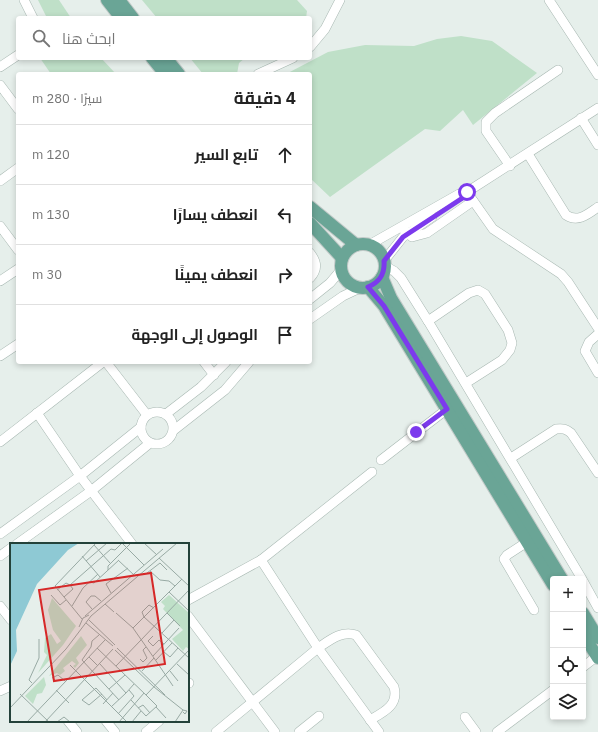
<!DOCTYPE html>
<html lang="ar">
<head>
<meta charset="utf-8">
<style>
  body { margin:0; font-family:"IBM Plex Sans",Cairo,sans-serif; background:#f2f2f2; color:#222; direction:rtl }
  .controls { position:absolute; right:12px; bottom:12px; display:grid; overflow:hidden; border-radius:4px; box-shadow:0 2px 6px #0003 }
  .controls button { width:36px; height:36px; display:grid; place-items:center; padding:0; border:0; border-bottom:1px solid #e0e0e0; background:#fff; color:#222; font:20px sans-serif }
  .stop { position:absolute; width:12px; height:12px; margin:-9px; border:3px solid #7c3aed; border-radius:50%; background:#fff }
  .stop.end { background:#7c3aed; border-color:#fff; box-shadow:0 1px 4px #0008 }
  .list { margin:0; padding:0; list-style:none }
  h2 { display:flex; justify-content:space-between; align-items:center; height:52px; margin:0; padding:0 16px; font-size:17px }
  h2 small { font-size:13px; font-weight:400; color:#767676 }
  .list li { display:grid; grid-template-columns:26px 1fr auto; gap:12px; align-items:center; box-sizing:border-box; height:60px; padding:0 16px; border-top:1px solid #e0e0e0 }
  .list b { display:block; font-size:15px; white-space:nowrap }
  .list em { font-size:13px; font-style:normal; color:#767676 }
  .icon { flex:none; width:22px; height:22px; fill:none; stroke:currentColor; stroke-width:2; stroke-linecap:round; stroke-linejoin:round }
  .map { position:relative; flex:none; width:598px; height:732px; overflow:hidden; direction:ltr }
  .search { position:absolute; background:#fff; box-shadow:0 2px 6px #0003; left:16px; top:16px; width:296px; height:44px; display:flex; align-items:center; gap:10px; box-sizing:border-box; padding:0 14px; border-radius:4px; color:#767676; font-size:15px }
  .panel { position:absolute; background:#fff; box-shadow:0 2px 6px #0003; left:16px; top:72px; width:296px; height:292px; border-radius:4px; direction:rtl }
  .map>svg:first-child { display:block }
</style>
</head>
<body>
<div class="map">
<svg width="598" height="732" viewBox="0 0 598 732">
  <rect width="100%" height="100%" fill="#e6efeb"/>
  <g fill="#bfe0c8">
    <polygon points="38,0 59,0 71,18 47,18"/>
    <polygon points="142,0 297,0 307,11 306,18 157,18"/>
    <polygon points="461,36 492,41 537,73 473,125 463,110 440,131 425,129 330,197 310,178 310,74 286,74 328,52 365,45 414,46 437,39"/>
    <polygon points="40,58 101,58 116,74 51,74"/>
    <polygon points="190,58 245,58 239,63 237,74 203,74"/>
  </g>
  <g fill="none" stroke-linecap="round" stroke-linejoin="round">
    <defs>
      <g id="minor">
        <polyline points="24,0 33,18"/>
        <polyline points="549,0 598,75"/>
        <polyline points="310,47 325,29 340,0"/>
        <polyline points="0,67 18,55"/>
        <polyline points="258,74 293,58"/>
        <polyline points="0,85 18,109"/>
        <polyline points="581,118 598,145"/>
        <path d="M528,154L566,215C578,223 588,214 598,207"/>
        <polyline points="510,166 486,131 486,122 495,113 558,70"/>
        <polyline points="0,181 18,168"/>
        <polyline points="467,192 493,229 561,274 568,282 598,328"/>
        <polyline points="0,226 18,250"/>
        <polyline points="404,230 412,237 427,233 473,201"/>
        <polyline points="369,245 459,194 467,192 598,108"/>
        <path d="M310,253C317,262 318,269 310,278"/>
        <polyline points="384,261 403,237 432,217"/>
        <polyline points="385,266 394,271 401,278 428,321 582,579"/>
        <polyline points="0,281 18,269"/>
        <polyline points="310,299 330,283 341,270"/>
        <polyline points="310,319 343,296 360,288"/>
        <polyline points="428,321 469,293 478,290 485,294 508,330 512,343 510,350 502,360 466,383"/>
        <polyline points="598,334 589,342 585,351 598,373"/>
        <polyline points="0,356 18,344"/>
        <polyline points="106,362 147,415"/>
        <polyline points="204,362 214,375"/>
        <circle cx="157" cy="428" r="16"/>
        <polyline points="37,413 80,476 132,544"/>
        <polyline points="166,414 201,387 226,362"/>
        <polyline points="174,430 225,390 249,362"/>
        <polyline points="0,442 103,362"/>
        <path d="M511,458L556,429C563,428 566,429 571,433L598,473"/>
        <polyline points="381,460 447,409"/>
        <polyline points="0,534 80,476 141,427"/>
        <polyline points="527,542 507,555 504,559 534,610"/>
        <polyline points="17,544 91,491 150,443"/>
        <polyline points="0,556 11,548"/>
        <polyline points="261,560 372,472"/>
        <polyline points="583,581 598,608"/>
        <path d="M188,600L261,560L318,648C330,640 342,630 356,635L394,687C399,705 384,712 370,720"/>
        <polyline points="0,606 11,620"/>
        <polyline points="188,616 275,732"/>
        <polyline points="583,667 597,656"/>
        <polyline points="188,683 189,683"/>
        <polyline points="0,691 11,686"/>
        <polyline points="465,717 476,732"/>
        <polyline points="68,721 77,732"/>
        <polyline points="106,721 115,732"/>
        <polyline points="146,732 159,721"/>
        <polyline points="216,732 318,648 379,732"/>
        <polyline points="299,732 319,716"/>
        <polyline points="497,732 553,690"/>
      </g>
      <g id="major">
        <polyline points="107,0 121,18"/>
        <polyline points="119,0 133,18"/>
        <polyline points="152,58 165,74"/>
        <polyline points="166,58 179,74"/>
        <polyline points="310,207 356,245"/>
        <polyline points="310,223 342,258"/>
        <circle cx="363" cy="266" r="22"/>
        <polyline points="382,277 391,298 562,579"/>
        <polyline points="368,287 384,306 553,585"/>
        <polyline points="583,613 598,638"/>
        <polyline points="583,634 598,658"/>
      </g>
    </defs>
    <use href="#minor" stroke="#a8b8b2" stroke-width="10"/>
    <use href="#major" stroke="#c2cac8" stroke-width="14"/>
    <use href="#minor" stroke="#fff" stroke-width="9"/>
    <use href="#major" stroke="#6aa596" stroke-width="12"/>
  </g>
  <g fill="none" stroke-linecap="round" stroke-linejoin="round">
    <path stroke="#7c3aed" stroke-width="5" d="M416,432L447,409L384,306L368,287C380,282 385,274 384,261L403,237L461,199L467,192"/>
  </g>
  <g transform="translate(10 543)">
    <rect width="179" height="179" fill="#e6efeb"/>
    <path d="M159,52L179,70V106L176,104L173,108L162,96L173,87L153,66L155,63L151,59ZM42,55L66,83L53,102L28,130L37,112L34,109L35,95L41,91L47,101L51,98L43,87L38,67ZM71,93L77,102L66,115L69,120L65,125L63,123L66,121L62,118L53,125L55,128L50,132L47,130L39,133ZM34,134L36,142L32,150L27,151L23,161L15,153Z" fill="#bfe0c8"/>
    <path d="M0,0H69L58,7L27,41L6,87L7,108L0,123Z" fill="#8ec9d4"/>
    <path fill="none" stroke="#98aaa4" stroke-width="1" d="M112,0L134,22M134,0L147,12M84,2L100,20M72,13L90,34M149,15L179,43M108,17L125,33M76,18L97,0M98,27V23L121,0M140,28L150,37L159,38L165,43M137,30L150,20L157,27M172,36L134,74L179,115M80,39L84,40L109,17M47,47L56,40L60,42L101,6L105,7L112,0M159,49L179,68M101,50L96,41L118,25M41,52L50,62L56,57M54,54L63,46L60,42M95,61L104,69M62,63L73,45L88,31M82,66L76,59L81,53H85L91,58M106,70L123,85M157,70L170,83M75,73L153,6M72,76L45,43L86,0M79,77L105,102M76,80L103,103M69,84L73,75L79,72M152,90L164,77M89,92L82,98L81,104L72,117L109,157M143,93L138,98L143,103L149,97L154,101M87,105L136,152M107,105L155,152M105,107L144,144L173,167M154,109L160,114L168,105M143,113L169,85M79,114L88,123M144,115L123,85L134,74L132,69L139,62L144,65M130,116L133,119L137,115L133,107L136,104M146,117L162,100M90,121L116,150L101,164M167,121L179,132M60,122L117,179M106,123L179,47M132,128L144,115L163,143M160,128L168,138M42,135L48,132L55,138M22,140L19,137L29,115V96M99,146L115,132M46,147L59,160M116,150L124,141M10,151L39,179M92,151L79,162L72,157L86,145L97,157M121,157L136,173L147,163L136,152L179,107M93,161L103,150M146,164L156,175M0,165L56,106L81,73L167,0M128,165L133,162L140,170M108,171L124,153L119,147M17,179L95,97M35,179L103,106M47,179L54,174L60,179M109,179L134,150M122,179L131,168M165,179L173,167L177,168L175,171L173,169"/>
    <path fill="#d62828" fill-opacity="0.15" stroke="#d62828" stroke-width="2" d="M141,30L155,121L44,138L29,47Z"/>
    <rect width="179" height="179" fill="none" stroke="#24423a" stroke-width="2"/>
  </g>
</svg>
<div class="controls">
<button>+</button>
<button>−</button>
<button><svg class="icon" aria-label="locate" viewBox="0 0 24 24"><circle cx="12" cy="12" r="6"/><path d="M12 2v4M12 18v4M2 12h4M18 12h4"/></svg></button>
<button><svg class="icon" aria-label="layers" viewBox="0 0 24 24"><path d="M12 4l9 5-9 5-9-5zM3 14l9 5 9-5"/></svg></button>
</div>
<div class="stop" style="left:467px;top:192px"></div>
<div class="stop end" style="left:416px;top:432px"></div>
<div class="search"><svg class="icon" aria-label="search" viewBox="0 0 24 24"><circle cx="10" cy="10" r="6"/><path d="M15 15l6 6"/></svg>ابحث هنا</div>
<section class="panel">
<h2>4 دقيقة<small>سيرًا · 280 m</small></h2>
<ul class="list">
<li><svg class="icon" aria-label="ahead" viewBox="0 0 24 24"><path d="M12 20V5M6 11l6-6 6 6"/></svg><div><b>تابع السير</b></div><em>120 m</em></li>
<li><svg class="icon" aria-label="left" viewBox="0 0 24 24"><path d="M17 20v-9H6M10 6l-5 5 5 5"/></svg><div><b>انعطف يسارًا</b></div><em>130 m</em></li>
<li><svg class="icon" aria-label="right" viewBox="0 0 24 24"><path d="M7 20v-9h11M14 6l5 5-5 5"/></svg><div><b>انعطف يمينًا</b></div><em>30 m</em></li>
<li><svg class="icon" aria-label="arrive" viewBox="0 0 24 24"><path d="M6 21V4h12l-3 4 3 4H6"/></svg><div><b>الوصول إلى الوجهة</b></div></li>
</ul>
</section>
</div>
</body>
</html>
